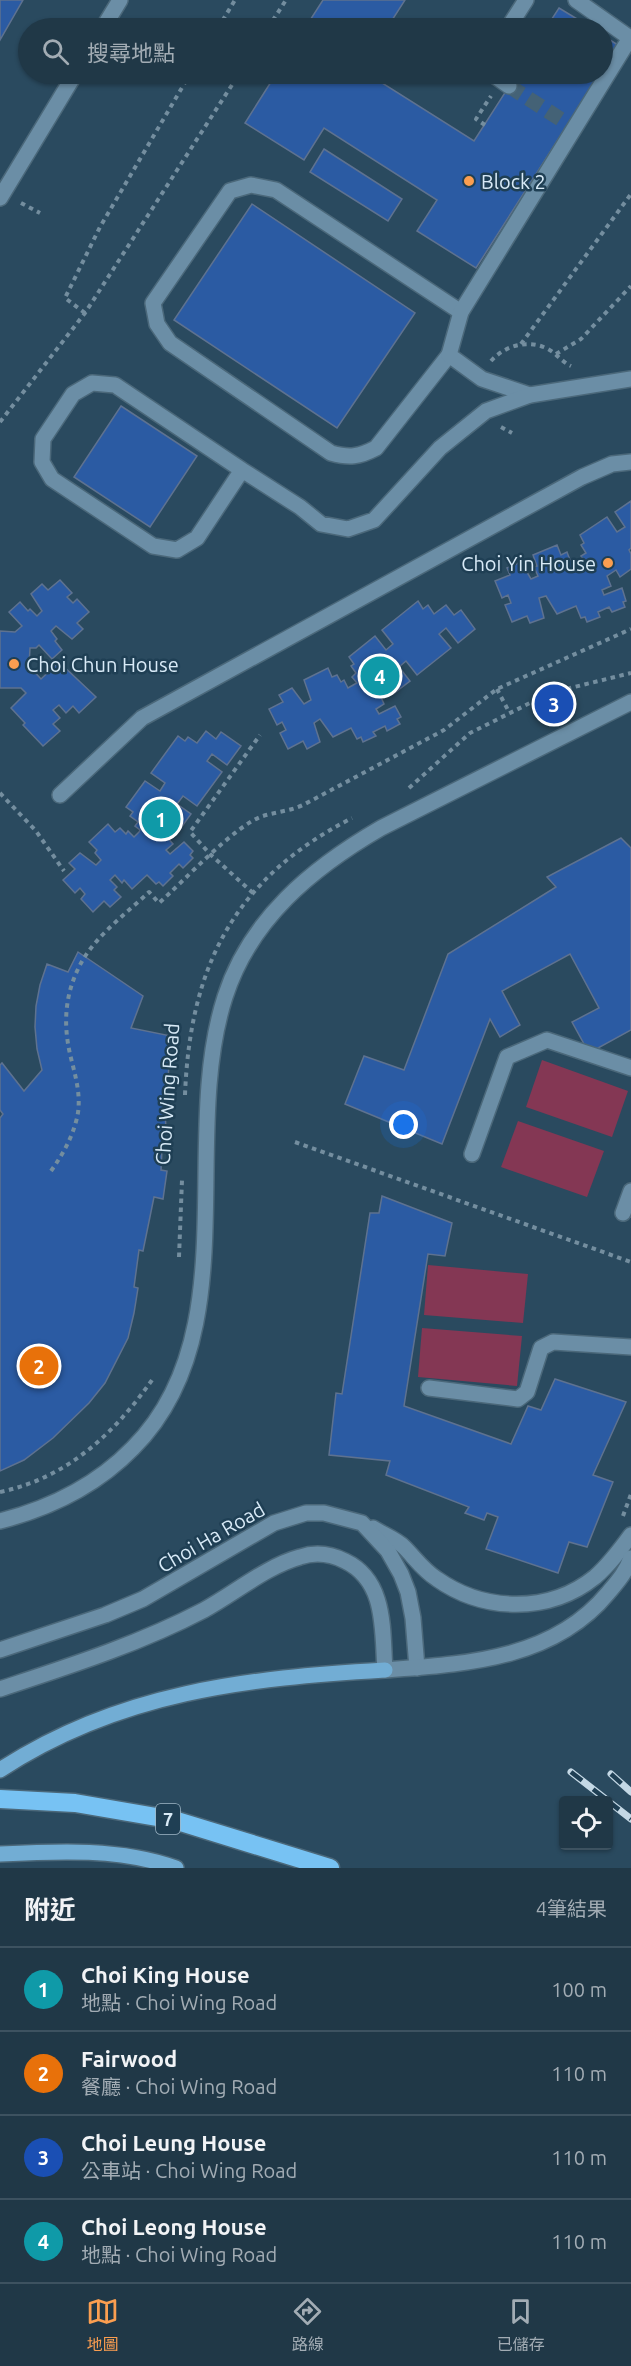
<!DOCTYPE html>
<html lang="zh-TW">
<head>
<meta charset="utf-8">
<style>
  body { margin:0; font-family:Ubuntu,"Noto Sans TC",sans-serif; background:#2d4352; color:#f1f3f6 }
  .controls { position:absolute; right:18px; bottom:18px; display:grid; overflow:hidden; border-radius:6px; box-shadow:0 2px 4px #0004 }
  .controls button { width:54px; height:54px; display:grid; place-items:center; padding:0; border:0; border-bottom:2px solid #3d5260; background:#203847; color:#f1f3f6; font:30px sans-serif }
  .you { position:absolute; left:404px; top:1125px; width:21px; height:21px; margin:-15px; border:4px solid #fff; border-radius:50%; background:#1a73e8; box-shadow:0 0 0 9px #1a73e833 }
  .badge { display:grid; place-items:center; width:39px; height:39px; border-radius:50%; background:#fb9e50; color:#fff; font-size:20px; font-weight:700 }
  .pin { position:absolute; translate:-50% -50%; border:3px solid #fff; box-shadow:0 2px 6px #0006 }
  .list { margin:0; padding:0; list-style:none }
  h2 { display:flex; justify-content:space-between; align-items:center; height:78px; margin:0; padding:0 24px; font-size:26px }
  h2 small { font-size:20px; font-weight:400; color:#a2acb4 }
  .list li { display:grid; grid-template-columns:39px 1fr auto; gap:18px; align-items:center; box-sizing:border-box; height:84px; padding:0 24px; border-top:2px solid #3d5260 }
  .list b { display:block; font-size:22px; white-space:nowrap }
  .list p { margin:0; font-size:20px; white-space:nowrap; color:#a2acb4 }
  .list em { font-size:20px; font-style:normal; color:#a2acb4 }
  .icon { flex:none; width:33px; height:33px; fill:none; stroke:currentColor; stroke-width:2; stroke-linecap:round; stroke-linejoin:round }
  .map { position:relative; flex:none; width:631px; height:1868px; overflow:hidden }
  .search { position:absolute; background:#203847; box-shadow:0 2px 4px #0004; left:18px; right:18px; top:18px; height:66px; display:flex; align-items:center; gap:15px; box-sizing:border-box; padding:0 21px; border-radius:33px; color:#a2acb4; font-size:22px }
  .sheet { height:414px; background:#203847 }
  nav { display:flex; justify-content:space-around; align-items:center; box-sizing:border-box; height:84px; border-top:2px solid #3d5260; background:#203847; font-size:16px; color:#a2acb4 }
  nav a { display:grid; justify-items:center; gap:3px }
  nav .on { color:#fb9e50 }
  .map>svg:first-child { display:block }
</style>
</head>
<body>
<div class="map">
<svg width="631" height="1868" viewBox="0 0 631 1868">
  <rect width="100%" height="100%" fill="#2a4a5f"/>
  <g fill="#843754">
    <polygon points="542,1060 628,1091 612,1137 526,1107"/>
    <polygon points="518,1121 604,1151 587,1197 501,1167"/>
    <polygon points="428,1265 528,1274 523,1323 424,1315"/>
    <polygon points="422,1328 522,1336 517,1386 418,1377"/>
  </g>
  <g fill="#2b5ba3" stroke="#5e7290" stroke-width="1.5">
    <polygon points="0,0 23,0 0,40"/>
    <polygon points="323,0 405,0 387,28 305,28"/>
    <polygon points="559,8 592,28 546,28"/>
    <polygon points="602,35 618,45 602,69"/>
    <polygon points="276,74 368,74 474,141 517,74 600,74 476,268 417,231 437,200 324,128 304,160 245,123"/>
    <polygon points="324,149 402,199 388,221 310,172"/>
    <polygon points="252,204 415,313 337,428 174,320"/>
    <polygon points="121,406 197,456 150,527 74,477"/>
    <polygon points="631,501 631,548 629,550 631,554 631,569 620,577 616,570 607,576 611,586 602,590 604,595 622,588 626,601 623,602 625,607 612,612 609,607 598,612 600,617 587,622 585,617 581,618 576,606 557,614 546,596 539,598 544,618 530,623 527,616 512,622 505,605 511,603 508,595 502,598 495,581 510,575 507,568 521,562 531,579 538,576 534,567 537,566 533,555 557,545 561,555 567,552 570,560 573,559 576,566 583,563 585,562 581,556 586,553 581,545 584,543 580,535 607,517 617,532 625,527 615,512"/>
    <polygon points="60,580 72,593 67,597 73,603 77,599 89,612 77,623 83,629 72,639 56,626 51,631 57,639 55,641 62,650 52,659 39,645 36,648 30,648 29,666 41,679 59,662 96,697 79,713 73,706 66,713 59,705 53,710 60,718 53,724 60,731 43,746 23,725 25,723 11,708 26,693 21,688 0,688 0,631 15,632 22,626 9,612 20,602 28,611 30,609 37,616 42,611 31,594 42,584 48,590"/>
    <polygon points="418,601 423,609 428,605 434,614 446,605 454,615 461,610 475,629 458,643 446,628 439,634 451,648 417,675 406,661 399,667 410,681 393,694 388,688 380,695 384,704 376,709 379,714 395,706 401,717 397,719 400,724 387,731 385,726 373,732 376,736 363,742 361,737 357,739 351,728 333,737 320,719 314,723 320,742 307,749 303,741 288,749 280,733 286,730 282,722 277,725 269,709 283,702 279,695 292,688 304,704 311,700 304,680 328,668 332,677 337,675 341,682 344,680 348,688 355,684 357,683 352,677 356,673 351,666 354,664 349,657 375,636 386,650 393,644 382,630"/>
    <polygon points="206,731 216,739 221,732 241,746 227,765 212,754 207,761 222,772 197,806 183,796 177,804 191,814 178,832 172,827 166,836 173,844 166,850 170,854 184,842 193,851 190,855 193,858 183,868 179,864 170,873 173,876 163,886 159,882 156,884 147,875 132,889 124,880 122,883 115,875 110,880 117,887 114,890 121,897 110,907 104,901 93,912 81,899 85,894 80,888 75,893 63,880 75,869 69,863 80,853 96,865 101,860 95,853 97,850 89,842 108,824 115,832 120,828 126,834 128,831 134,837 139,832 140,830 135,826 138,822 130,816 133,812 126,807 145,781 160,791 165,783 151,773 178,736 185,741 188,737 197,743"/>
    <polygon points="621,838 631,848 631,1030 589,1053 572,1022 599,1008 570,954 502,991 520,1025 500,1037 490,1019 442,1144 345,1104 364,1056 404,1070 448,954 556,887 547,877"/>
    <polygon points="78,952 143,996 131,1028 171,1036 167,1093 164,1093 166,1129 163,1129 161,1170 167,1171 163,1199 154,1197 143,1251 139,1250 134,1287 138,1288 134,1313 128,1338 105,1383 89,1403 53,1438 24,1460 0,1471 0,1118 3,1114 0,1110 0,1065 2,1063 24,1091 42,1070 37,1049 35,1027 36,1006 40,985 47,964 68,972"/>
    <polygon points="382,1196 452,1223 445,1256 428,1254 404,1406 511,1444 528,1406 541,1410 555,1379 626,1402 593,1475 613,1482 587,1547 569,1542 558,1573 486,1549 498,1517 487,1513 484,1520 465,1513 469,1507 386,1475 390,1461 329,1455 336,1393 342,1394 370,1213 379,1213"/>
  </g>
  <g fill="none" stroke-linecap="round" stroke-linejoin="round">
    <polyline stroke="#446276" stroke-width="15" stroke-dasharray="15 8" stroke-linecap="butt" points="509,86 568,124"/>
    <defs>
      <g id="minor">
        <polyline points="103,28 120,0"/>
        <polyline points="508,28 526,0"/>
        <polyline points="492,74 509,86"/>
        <polyline points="0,198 75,74"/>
        <path d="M449,355L376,448C359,457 349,458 331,453L170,343L157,324L153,303L230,191L251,185L276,190L461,312"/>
        <polyline points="530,395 482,379 449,355 461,312 630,38 576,0"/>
        <polyline points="242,470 115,385 92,383 73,394 43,439 42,462 52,479 153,546 177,550 197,538 242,470 300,507 321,524 348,529 374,520 440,448 486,411 530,395 631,379"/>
        <polyline points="60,795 142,718 582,477 612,464 631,462"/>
        <polyline points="472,1154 507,1057 547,1040 631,1068"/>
        <polyline points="623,1213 631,1191"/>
        <polyline points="429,1388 518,1399 527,1392 541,1348 553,1342 631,1347"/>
        <path d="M0,1521C51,1508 96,1486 133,1448C248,1333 179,1139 225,997C250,919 312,868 381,828L631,702"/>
        <path d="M373,1528C382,1534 396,1539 404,1547C415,1558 423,1570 437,1579C484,1612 549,1614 595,1577C609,1565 620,1550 631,1535"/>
        <polyline points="0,1650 105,1615 143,1599 274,1523 306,1513 324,1513 362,1523 388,1551 401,1574 408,1592 413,1618 417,1668"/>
        <path d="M0,1689C70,1666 139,1644 204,1610C235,1593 267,1566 300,1557C315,1552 331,1554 345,1561C387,1581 382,1631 385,1670C465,1664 553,1660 608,1593C618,1581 626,1572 631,1558"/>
      </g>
      <g id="major">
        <path d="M0,1770C119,1692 248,1678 385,1670"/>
        <path d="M0,1854C58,1851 121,1848 176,1868"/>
      </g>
      <polyline id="highway" points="0,1799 75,1803 174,1820 330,1868"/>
    </defs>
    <use href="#minor" stroke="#4b687a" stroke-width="18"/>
    <use href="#major" stroke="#4b687a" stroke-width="18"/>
    <use href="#highway" stroke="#4b687a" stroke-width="21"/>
    <g stroke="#748e9f" stroke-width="4" stroke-dasharray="4.5 4.5" stroke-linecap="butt">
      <polyline points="218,28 235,0"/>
      <polyline points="268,28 286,0"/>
      <polyline points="485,125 476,119 491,96"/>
      <polyline points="21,203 40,213"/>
      <polyline points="85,313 65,298 100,227 190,74"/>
      <polyline points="521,344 631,194"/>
      <polyline points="556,354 581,339 631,286"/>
      <path d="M491,361C505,345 529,339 548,349C557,354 562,362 571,366"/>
      <polyline points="0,422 85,313 239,74"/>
      <polyline points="501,427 512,433"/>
      <polyline points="497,689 509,712"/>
      <polyline points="409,788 470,733 550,693 631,673"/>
      <polyline points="0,793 36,831 64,871"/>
      <polyline points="253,893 211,855 190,832 260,735"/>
      <path d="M185,1095C190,965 235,878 352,818"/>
      <polyline points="295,1142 631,1262"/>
      <path d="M51,1171C63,1154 72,1138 77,1118C82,1096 75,1075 70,1054C63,1023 65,994 80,965C95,936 126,914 149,892L159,903C183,882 235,825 263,816C276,812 290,811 303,805L444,730L497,689L631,629"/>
      <polyline points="179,1257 182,1180"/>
      <path d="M0,1492C67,1478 114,1434 152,1380"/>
      <polyline points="623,1516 631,1494"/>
    </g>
    <use href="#minor" stroke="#6b8ea6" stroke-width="15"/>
    <use href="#major" stroke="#72add4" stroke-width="15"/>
    <use href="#highway" stroke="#77c2f3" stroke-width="18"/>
    <defs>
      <g id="rail">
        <polyline points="571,1772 607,1800"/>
        <polyline points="611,1774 631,1792"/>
        <polyline points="608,1801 631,1819"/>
      </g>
    </defs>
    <use href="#rail" stroke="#c4d8e5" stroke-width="7"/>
    <use href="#rail" stroke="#1f3f54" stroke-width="4.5" stroke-dasharray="14" stroke-linecap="butt"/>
  </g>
  <g fill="#fb9e50" stroke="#1f3f54" stroke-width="2">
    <circle cx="469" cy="181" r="6"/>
    <circle cx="608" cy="563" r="6"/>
    <circle cx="14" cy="664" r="6"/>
  </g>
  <g text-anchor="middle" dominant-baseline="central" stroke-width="5" stroke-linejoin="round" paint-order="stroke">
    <rect fill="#1f3f54" stroke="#a0b7c6" stroke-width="1.5" x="156" y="1804" width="24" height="30" rx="4.5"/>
    <g font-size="18" font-weight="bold" fill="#d8eaf7">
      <text x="168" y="1819">7</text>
    </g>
    <g font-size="20" fill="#d8eaf7" stroke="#1f3f54" text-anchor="start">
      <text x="481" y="181">Block 2</text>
      <text x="596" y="563" text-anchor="end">Choi Yin House</text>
      <text x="26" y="664">Choi Chun House</text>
    </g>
    <g font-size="20" fill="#d8eaf7" stroke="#1f3f54">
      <text transform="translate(167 1094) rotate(-86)">Choi Wing Road</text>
      <text transform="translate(211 1537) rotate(-30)">Choi Ha Road</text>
    </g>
  </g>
</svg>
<div class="controls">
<button><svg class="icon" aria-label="locate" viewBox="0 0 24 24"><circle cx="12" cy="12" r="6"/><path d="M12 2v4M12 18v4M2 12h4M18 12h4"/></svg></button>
</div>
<div class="you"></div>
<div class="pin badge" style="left:161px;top:819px;background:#0f9aa8">1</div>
<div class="pin badge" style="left:39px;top:1366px;background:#e8710a">2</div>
<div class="pin badge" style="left:554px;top:704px;background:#1a4fb4">3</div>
<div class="pin badge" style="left:380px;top:676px;background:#0f9aa8">4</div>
<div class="search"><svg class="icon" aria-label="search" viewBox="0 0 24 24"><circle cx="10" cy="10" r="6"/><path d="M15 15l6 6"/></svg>搜尋地點</div>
</div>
<section class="sheet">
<h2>附近<small>4筆結果</small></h2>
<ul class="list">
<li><span class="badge" style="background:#0f9aa8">1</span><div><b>Choi King House</b><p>地點 · Choi Wing Road</p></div><em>100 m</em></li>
<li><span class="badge" style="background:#e8710a">2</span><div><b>Fairwood</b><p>餐廳 · Choi Wing Road</p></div><em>110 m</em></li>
<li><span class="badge" style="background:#1a4fb4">3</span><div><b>Choi Leung House</b><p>公車站 · Choi Wing Road</p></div><em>110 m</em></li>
<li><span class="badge" style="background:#0f9aa8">4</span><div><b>Choi Leong House</b><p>地點 · Choi Wing Road</p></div><em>110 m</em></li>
</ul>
</section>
<nav>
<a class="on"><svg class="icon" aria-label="map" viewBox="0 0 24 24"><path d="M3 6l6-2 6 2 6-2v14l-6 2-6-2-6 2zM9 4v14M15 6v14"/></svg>地圖</a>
<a><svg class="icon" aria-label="directions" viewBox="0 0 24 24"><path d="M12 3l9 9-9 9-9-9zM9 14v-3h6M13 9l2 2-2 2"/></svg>路線</a>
<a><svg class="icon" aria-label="saved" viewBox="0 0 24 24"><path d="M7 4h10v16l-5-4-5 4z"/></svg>已儲存</a>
</nav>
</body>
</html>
